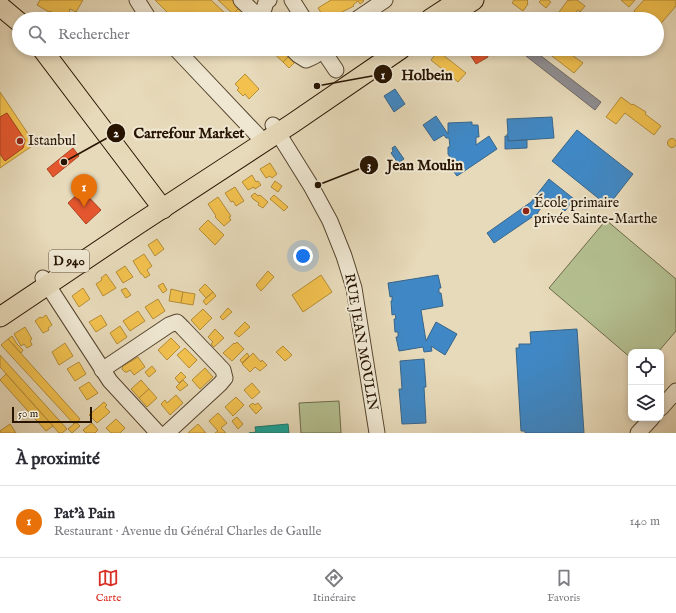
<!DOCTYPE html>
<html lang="fr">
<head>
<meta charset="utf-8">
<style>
  body { margin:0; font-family:"IM FELL English",serif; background:#f2f2f3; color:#2b2b33 }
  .controls { position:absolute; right:12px; bottom:12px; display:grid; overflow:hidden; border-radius:8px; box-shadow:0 2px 6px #0003 }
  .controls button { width:36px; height:36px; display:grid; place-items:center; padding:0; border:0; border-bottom:1px solid #e1e1e2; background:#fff; color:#2b2b33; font:20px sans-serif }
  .scale { position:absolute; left:12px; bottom:10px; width:80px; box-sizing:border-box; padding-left:4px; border:2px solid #261300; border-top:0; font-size:11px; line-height:14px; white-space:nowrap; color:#261300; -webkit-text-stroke:3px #efe7d2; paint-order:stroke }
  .you { position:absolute; left:303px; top:256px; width:14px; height:14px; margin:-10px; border:3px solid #fff; border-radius:50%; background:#1a73e8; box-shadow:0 0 0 6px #1a73e833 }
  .badge { display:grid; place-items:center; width:26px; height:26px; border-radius:50%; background:#d93025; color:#fff; font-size:13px; font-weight:700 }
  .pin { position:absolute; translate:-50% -33px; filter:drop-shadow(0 1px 2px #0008) }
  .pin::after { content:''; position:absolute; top:21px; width:14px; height:12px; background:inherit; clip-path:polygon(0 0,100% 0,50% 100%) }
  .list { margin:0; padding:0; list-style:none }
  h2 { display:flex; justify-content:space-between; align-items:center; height:52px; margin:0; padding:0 16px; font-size:17px }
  h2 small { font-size:13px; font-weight:400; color:#7c7c81 }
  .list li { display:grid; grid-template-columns:26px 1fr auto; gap:12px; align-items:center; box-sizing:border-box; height:72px; padding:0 16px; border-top:1px solid #e1e1e2 }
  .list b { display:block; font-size:15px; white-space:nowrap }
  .list p { margin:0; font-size:13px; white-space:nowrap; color:#7c7c81 }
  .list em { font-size:13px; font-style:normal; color:#7c7c81 }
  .icon { flex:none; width:22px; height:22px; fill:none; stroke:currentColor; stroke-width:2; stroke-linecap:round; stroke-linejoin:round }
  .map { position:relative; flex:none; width:676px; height:433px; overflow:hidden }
  .search { position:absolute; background:#fff; box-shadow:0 2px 6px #0003; left:12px; right:12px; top:12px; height:44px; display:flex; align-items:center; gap:10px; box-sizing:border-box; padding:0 14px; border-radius:22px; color:#7c7c81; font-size:15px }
  .sheet { height:124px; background:#fff }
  nav { display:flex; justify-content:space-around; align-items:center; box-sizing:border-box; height:56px; border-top:1px solid #e1e1e2; background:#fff; font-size:11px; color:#7c7c81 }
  nav a { display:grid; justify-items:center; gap:2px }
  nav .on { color:#d93025 }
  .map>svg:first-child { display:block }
</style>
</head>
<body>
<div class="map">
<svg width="676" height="433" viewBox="0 0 676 433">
  <rect width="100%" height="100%" fill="#e7daba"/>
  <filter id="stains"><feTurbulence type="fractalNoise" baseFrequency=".005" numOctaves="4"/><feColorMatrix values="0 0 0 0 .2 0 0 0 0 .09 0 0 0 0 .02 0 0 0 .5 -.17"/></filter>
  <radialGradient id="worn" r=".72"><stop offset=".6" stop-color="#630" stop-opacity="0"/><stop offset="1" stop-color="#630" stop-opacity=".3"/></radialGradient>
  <g fill="#b4c091" stroke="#6d6a48">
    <polygon points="606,220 676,279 676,331 658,352 631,352 631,358 549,288"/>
    <polygon points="339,401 341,433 301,433 299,403"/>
  </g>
  <g fill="#f2c14e" stroke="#b58d37">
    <polygon points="40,0 83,0 76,12 70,9 69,10 70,11 66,19 60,19 52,14 53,13 50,11 49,12 37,5"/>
    <polygon points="155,0 211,0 228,16 225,19 174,19"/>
    <polygon points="218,0 232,0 240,7 233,14"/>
    <polygon points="331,0 363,0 364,1 360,4 358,1 353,5 354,6 340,13 342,15 338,18 337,16 332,19 325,19 318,8"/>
    <polygon points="514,0 528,0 527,1 528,2 527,4 528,4 523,11 512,3"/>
    <polygon points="541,0 548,0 551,2 546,8 539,2"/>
    <polygon points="568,0 570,1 572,0 577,0 585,6 580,12 578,10 570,19 567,18 566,19 563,19 559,15 560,13 559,12"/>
    <polygon points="621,0 635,0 629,7"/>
    <polygon points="644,0 676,0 676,6 657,28 657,19 643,19 634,11"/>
    <polygon points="240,7 245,12 239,19 237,19 233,14"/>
    <polygon points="269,49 283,49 290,55 283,62"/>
    <polygon points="543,49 564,49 583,63 574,73"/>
    <polygon points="438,51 466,73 458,82 431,60"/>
    <polygon points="290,55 296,61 289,68 283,62"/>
    <polygon points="245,74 259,89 249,99 245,94 243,96 237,90 239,88 235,84"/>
    <polygon points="0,92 35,144 0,168 0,154 5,161 23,148 25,140 7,113 0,117"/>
    <polygon points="621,97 632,105 633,104 646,112 645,114 661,126 654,135 625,113 616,124 606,117"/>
    <circle cx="672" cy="143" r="4.5"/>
    <polygon points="270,163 277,174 272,178 270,176 266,178 260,169"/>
    <polygon points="252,175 256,182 258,181 261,185 255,189 254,187 248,190 242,182"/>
    <polygon points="275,181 282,186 278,192 271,187"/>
    <polygon points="235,187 244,201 236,206 233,201 231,202 225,193"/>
    <polygon points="255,193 258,196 260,195 268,202 263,208 258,205 259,203 253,199 251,196"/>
    <polygon points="274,195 288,207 284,211 270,199"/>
    <polygon points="218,197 231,216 229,217 231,220 224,226 215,217 216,216 208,204"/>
    <polygon points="208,220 224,235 215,245 199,229"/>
    <polygon points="157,239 164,249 155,256 148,245"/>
    <polygon points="144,254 152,266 147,270 150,275 145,278 142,274 141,274 133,261"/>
    <polygon points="125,266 133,277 123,283 116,272"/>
    <polygon points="268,271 274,277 261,291 256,285"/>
    <polygon points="106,274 116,288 103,296 96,284 102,280 101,278"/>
    <polygon points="321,275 332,292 303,312 292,295"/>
    <polygon points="163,283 167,290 163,293 158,286"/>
    <polygon points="205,284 213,292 206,298 199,290"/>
    <polygon points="83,288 90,299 79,307 72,296"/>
    <polygon points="126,288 131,295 126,298 121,290"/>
    <polygon points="171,289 183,292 181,303 169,301"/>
    <polygon points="183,292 195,294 193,305 181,303"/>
    <polygon points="213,292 216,296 206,305 203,301"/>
    <polygon points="158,299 165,311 153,319 145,307"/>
    <polygon points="228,308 232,312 223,320 220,317"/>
    <polygon points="203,309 212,318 200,330 191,320"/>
    <polygon points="138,311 145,321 130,331 123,321"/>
    <polygon points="46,315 52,325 48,328 49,330 43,333 35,321 40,317 42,318"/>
    <polygon points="101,315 107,325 96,332 89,322"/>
    <polygon points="245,322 250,327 239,337 234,333"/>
    <polygon points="120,326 127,337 117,344 110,333"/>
    <polygon points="25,327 32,339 30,340 32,345 27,348 24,344 21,346 14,334"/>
    <polygon points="215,329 224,338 214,347 211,344 213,342 208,337"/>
    <polygon points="12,336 17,344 23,350 21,353 8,339"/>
    <polygon points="171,338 180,347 167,360 158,350"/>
    <polygon points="8,339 80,419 77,423 74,424 1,345"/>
    <polygon points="237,342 244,349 232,361 223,353 234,343 235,344"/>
    <polygon points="65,343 73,356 59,365 52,352"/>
    <polygon points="283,346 292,355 285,361 276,352"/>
    <polygon points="185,348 197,360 189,368 177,355"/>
    <polygon points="247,353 249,356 242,363 240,360"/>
    <polygon points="253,353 261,362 262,360 267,365 260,371 255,367 250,372 242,364"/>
    <polygon points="0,355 67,429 62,433 59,433 53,426 0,367"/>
    <polygon points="138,357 145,367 134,375 130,370 127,372 125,372 122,369 123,366"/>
    <polygon points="79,362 86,374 75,381 67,369"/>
    <polygon points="152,366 156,371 149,377 145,372"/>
    <polygon points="205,368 213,377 200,389 192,380"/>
    <polygon points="181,372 186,377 179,383 175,378"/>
    <polygon points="6,374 53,426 46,431 0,380"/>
    <polygon points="141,380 149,389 139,398 131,389"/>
    <polygon points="183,380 188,385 180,391 176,387"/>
    <polygon points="89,382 98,393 87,400 79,388"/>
    <polygon points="252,383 260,392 252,399 244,390"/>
    <polygon points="149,389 157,398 147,407 139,398"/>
    <polygon points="176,395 183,403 170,415 161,404 165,400 167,403"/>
    <polygon points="236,397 244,405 233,416 225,407"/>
    <polygon points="104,402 107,405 105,407 110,412 97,423 89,415"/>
    <polygon points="253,403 255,405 258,403 262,408 256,414 249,406"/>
    <polygon points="218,413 227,423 221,428 226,433 215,433 218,431 209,421"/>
    <polygon points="237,417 243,424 238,429 232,421"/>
    <polygon points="116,419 125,428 120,433 111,433 106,428"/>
    <polygon points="75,423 77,423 80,426 72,433 68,429"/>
    <polygon points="92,423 98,430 95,433 86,433 83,430"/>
    <polygon points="10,424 16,433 1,433 0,431"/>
    <polygon points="198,424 206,433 188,433"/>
  </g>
  <g fill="#e4572e" stroke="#ab4320">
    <polygon points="469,49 477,49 478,51 484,49 488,57 476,64 471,56 473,55"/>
    <polygon points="7,113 25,140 23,148 5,161 0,154 0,117"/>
    <polygon points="73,148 79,156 53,177 47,169"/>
    <polygon points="82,190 101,210 86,224 68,203"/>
  </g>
  <g fill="#3f88c5" stroke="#38658a">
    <polygon points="395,89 405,104 394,112 384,96"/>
    <polygon points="436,116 448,134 448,123 472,122 472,125 478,125 479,137 476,137 476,145 489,136 497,149 457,176 448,164 452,161 448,154 448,147 450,147 449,138 446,138 444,135 434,141 423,125"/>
    <polygon points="552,117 554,138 508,141 507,134 508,134 507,119"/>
    <polygon points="577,130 633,174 608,206 552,161"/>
    <polygon points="505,136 508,136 508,141 527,140 527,148 505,149"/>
    <polygon points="395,146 404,159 398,163 391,153 393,151 392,148"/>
    <polygon points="549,179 574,199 565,211 549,199 545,205 544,204 538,212 538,213 494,243 487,233 531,202"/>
    <polygon points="438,275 441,288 439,288 439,293 441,293 443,306 421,310 426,341 436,322 457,334 445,355 434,348 431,346 432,351 424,352 423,347 399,351 396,337 398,337 398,332 395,332 394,319 396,319 395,314 392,315 391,301 392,301 392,296 390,297 388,283"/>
    <polygon points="577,329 584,433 525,433 525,431 521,431 516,348 519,348 519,344 531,344 530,332"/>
    <polygon points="424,359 426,387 424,387 426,423 402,424 399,389 402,389 400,361"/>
  </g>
  <polygon fill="#17a398" stroke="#1c786a" points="288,424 289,433 249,433 256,432 255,427"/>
  <polygon fill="#8d8d92" stroke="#6e6866" points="531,49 532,49 601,102 595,110 526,56"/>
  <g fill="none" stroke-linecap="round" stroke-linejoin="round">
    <defs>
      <g id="minor">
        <polyline points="137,0 149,19"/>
        <polyline points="241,0 261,19"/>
        <polyline points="292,0 304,19"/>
        <polyline points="261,19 266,2 269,0"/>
        <polyline points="357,19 385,0"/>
        <polyline points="176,49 264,142"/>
        <path d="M292,49L298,55L306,60C311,58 319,55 321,49"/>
        <polyline points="322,49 336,70"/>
        <polyline points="273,125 311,186 330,221 344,256 354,288 377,433"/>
        <polyline points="43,278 110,381 158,433"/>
        <polyline points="102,370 169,325 177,322 183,328 223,370 225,378 220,384 167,433"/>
        <polyline points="661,408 676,391"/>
        <polyline points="638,433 652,418"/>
      </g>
      <g id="major">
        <polyline points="0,6 19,22"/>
        <polyline points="450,16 474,0"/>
        <polyline points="430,19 459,0"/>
        <polyline points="42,49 163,209"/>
        <polyline points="0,317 137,225 293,123 401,49"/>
      </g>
    </defs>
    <use href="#minor" stroke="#56452e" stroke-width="17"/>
    <use href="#major" stroke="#261300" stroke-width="21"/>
    <use href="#minor" stroke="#efe7d2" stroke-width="15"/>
    <use href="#major" stroke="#e7daba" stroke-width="19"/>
  </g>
  <g fill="#8f2418" stroke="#efe7d2" stroke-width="1.5">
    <circle cx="20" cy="141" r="4"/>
    <circle cx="526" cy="211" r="4"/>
  </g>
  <g text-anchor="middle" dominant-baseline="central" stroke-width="4" stroke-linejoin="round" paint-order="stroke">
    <rect fill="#efe7d2" stroke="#62533f" stroke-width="1" x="49" y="250" width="40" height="22" rx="3"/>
    <g font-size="13" font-weight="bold" fill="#261300">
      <text x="69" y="261">D 940</text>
    </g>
    <g font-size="14" fill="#261300" stroke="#efe7d2" text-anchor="start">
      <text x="28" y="141">Istanbul</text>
      <text x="534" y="203">École primaire<tspan x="534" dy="16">privée Sainte-Marthe</tspan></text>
    </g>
    <g font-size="14" fill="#261300" stroke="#efe7d2">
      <text transform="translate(361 342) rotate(80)">RUE JEAN MOULIN</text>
    </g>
  </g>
  <path fill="none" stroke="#261300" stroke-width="1.5" d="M317 86L383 74M64 162L116 133M318 185L369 165"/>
  <g fill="#261300" stroke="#efe7d2" stroke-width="1.5">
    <circle cx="317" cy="86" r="4"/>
    <circle cx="64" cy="162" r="4"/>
    <circle cx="318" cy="185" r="4"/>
    <circle cx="383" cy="74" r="10"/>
    <circle cx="116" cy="133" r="10"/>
    <circle cx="369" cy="165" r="10"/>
  </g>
  <g font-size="12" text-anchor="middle" font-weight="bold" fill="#fff">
    <text x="383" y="79">1</text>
    <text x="116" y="137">2</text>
    <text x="369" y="169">3</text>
  </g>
  <g font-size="15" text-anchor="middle" font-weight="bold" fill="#261300" stroke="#efe7d2" stroke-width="4" stroke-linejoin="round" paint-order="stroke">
    <text x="427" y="80">Holbein</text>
    <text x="189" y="138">Carrefour Market</text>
    <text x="425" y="170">Jean Moulin</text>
  </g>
  <rect width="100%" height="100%" filter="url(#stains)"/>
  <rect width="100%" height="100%" fill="url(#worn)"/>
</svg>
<div class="controls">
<button><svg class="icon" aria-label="locate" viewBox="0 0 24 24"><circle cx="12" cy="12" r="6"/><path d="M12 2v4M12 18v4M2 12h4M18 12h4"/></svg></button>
<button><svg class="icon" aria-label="layers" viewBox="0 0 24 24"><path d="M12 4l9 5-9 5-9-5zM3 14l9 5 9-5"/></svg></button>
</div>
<div class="scale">50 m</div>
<div class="you"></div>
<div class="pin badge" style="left:84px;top:207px;background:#e8710a">1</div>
<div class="search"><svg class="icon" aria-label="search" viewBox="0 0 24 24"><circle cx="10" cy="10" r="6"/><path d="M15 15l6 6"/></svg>Rechercher</div>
</div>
<section class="sheet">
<h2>À proximité<small></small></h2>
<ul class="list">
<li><span class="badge" style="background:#e8710a">1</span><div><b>Pat'à Pain</b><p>Restaurant · Avenue du Général Charles de Gaulle</p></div><em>140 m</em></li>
</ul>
</section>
<nav>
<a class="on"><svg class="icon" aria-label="map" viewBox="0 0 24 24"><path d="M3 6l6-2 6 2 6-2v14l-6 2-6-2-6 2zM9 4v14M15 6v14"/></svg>Carte</a>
<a><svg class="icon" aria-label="directions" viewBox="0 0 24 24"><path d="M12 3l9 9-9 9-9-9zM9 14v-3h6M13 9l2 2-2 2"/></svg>Itinéraire</a>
<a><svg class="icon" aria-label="saved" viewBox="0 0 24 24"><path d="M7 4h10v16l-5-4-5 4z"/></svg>Favoris</a>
</nav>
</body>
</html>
